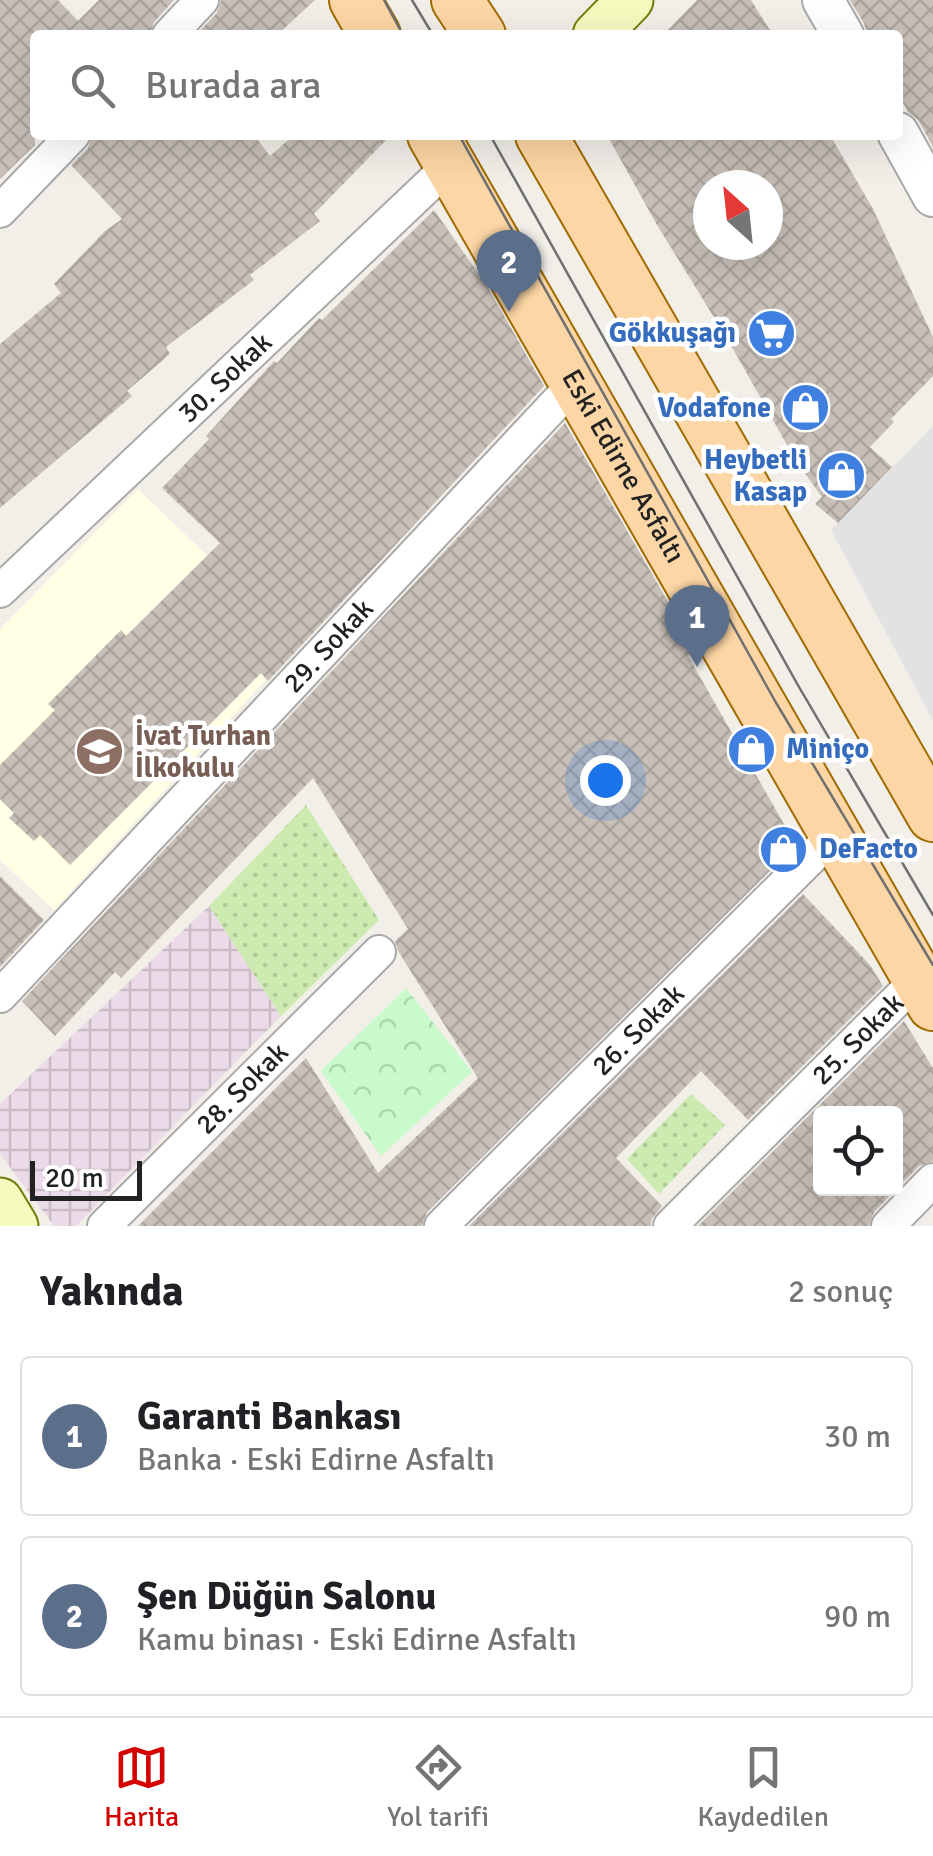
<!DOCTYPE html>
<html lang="tr">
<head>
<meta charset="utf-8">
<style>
  body { margin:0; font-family:Signika,sans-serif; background:#f2f2f2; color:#202124 }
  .controls { position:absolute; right:30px; bottom:30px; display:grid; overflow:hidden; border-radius:10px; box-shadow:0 10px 40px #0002 }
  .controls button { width:90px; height:90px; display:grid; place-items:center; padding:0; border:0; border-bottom:2px solid #e0e0e0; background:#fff; color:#202124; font:50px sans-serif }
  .compass { position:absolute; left:693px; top:170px; width:90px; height:90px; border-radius:50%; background:#fff; box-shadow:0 10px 40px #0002; rotate:333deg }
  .scale { position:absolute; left:30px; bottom:25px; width:112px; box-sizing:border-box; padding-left:10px; border:5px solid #222; border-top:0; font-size:28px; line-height:35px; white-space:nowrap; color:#222; -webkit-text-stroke:8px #fff; paint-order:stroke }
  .you { position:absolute; left:605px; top:780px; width:35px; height:35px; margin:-25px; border:8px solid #fff; border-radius:50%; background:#1a73e8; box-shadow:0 0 0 15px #1a73e833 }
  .badge { display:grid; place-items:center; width:65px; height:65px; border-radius:50%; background:#d40000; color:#fff; font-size:32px; font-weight:700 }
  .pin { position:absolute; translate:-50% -82px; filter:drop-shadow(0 2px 5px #0008) }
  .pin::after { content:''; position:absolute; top:52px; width:35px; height:30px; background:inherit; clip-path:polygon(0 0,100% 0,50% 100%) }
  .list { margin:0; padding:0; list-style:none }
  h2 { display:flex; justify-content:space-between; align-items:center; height:130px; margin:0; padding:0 40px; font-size:42px }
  h2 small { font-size:32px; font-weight:400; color:#757577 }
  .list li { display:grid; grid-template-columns:65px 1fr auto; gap:30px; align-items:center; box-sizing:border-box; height:160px; margin:0 20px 20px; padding:0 20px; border:2px solid #e0e0e0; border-radius:10px }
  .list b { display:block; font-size:38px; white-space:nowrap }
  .list p { margin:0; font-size:32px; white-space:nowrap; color:#757577 }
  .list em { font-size:32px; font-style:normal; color:#757577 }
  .icon { flex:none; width:55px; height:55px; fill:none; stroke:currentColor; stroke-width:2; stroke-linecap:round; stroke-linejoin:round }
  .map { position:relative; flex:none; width:933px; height:1226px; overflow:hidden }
  .search { position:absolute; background:#fff; box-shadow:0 10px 40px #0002; left:30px; right:30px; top:30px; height:110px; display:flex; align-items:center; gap:25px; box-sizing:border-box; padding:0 35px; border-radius:10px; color:#757577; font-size:38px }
  .sheet { height:490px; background:#fff }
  nav { display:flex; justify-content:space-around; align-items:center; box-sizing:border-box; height:140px; border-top:2px solid #e0e0e0; background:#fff; font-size:28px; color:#757577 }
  nav a { display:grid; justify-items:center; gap:5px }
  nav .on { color:#d40000 }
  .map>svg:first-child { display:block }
</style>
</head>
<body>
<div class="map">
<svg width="933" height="1226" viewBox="0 0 933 1226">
  <defs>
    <pattern id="industrial-grid" width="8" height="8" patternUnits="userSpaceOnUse" patternTransform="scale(2.5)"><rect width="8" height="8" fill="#ebdbe8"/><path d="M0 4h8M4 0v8" fill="none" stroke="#c9bcc7"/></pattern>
    <pattern id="grass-dots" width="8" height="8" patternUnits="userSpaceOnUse" patternTransform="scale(2.5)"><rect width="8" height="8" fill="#cdebb0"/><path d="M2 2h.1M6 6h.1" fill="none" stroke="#b0c997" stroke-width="1.8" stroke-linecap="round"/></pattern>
    <pattern id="park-crowns" width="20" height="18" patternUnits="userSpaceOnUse" patternTransform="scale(2.5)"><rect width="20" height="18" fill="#c8facc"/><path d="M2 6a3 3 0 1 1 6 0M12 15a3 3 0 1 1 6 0" fill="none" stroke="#acd6af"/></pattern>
    <pattern id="building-cross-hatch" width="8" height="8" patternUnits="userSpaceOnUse" patternTransform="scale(2.5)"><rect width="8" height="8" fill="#c7bfb8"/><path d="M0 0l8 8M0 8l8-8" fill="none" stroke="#aba49e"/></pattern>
  </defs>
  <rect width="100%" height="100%" fill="#f2efe9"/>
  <polygon fill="url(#industrial-grid)" points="209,906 281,1016 76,1226 54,1226 0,1154 0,1104"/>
  <polygon fill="#ffffe5" points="138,489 299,644 54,910 0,860 0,629"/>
  <g fill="url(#grass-dots)">
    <polygon points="306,805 379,920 281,1016 209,906"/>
    <polygon points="691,1094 725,1125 659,1194 627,1159"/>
  </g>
  <polygon fill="url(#park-crowns)" points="406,988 472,1072 381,1156 321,1071"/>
  <polygon fill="#e2e2e2" points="933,426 933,720 831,530"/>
  <g fill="url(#building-cross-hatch)" fill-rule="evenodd">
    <polygon points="0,0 58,0 78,21 99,0 174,0 154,22 150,35 35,35 35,145 0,179"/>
    <polygon points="221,0 315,0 277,35 196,35 217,13"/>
    <polygon points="697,0 751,0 773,35 663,35"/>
    <polygon points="850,0 933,0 933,147 919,121 908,112 898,94 898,35 867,35 864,23"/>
    <polygon points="92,135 254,135 270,156 294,135 391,135 314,214 320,221 250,275 254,280 166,347 170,354 127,391 132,396 0,508 0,344 61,293 54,284 105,231 122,219 71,165 88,148"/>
    <path d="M607,135H830L873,209L933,337V376L891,419L894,422L870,447L892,467L838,523L815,504L822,497L796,461L728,340L657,225ZM708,185H768V245H708Z"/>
    <polygon points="434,210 487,286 544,386 268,681 261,673 70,865 40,835 34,841 9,818 14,813 0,799 0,765 55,710 48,704 121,630 126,636 220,543 162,488 209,439 206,436 274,361 277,363 319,318 322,320"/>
    <polygon points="565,423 678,619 694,650 688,656 796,845 427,1212 422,1226 138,1226 306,1058 378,1173 478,1078 398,951 395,941 408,929 313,778 121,978 115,972 55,1036 22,1001"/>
    <polygon points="0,876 44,920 0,967"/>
    <polygon points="803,894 870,965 883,986 748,1120 701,1071 616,1158 662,1206 651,1220 651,1226 469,1226"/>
    <path d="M904,1021L933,1068V1161L919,1166L874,1212L869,1226H698ZM820,1114H896V1188H820Z"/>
  </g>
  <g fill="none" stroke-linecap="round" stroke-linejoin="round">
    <defs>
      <g id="minor">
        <polyline points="169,35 202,0"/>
        <polyline points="0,211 73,135"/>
        <path id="s1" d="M0,591L450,165"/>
        <path id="s2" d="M0,996L575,383"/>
        <path id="s3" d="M104,1226L379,952"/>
        <path id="s4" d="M441,1226L835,834"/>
        <path id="s5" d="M670,1226L918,979"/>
        <polyline points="888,1226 933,1180"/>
      </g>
      <g id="tertiary">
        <polyline points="823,0 843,35"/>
        <polyline points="898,133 933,196"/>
      </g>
      <g id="secondary">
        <polyline points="596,35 630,0"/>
        <polyline points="0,1201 15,1226"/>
      </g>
      <g id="primary">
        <polyline points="355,0 375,35"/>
        <polyline points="457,0 480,35"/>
        <path id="s6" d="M433,135L933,1005"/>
        <polyline points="541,135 933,816"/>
      </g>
    </defs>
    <use href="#minor" stroke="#a9a9a9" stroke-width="36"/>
    <use href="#tertiary" stroke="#a9a9a9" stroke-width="44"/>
    <use href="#secondary" stroke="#707d05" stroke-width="49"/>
    <use href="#primary" stroke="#a06b00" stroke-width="54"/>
    <use href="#minor" stroke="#fff" stroke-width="32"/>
    <use href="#tertiary" stroke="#fff" stroke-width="40"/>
    <use href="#secondary" stroke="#f7fabf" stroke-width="45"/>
    <use href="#primary" stroke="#fcd6a4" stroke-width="50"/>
    <g stroke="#707070" stroke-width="2.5">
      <polyline points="384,0 403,35"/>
      <polyline points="412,0 433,35"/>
      <polyline points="459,135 775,701 933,965"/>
      <polyline points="490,135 799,687 933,915"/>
    </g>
  </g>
  <defs>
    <symbol id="supermarket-disc" viewBox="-11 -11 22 22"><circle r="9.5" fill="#3f7fe0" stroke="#fff"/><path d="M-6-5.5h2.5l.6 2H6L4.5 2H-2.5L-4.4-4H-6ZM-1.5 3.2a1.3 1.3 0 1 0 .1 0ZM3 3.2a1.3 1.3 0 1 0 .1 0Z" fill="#fff"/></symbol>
    <symbol id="shop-disc" viewBox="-11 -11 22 22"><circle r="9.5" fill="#3f7fe0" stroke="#fff"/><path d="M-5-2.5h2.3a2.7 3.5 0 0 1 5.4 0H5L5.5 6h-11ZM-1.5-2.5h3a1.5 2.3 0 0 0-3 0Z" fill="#fff"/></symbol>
    <symbol id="school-disc" viewBox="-11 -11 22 22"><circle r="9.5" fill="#8d6e63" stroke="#fff"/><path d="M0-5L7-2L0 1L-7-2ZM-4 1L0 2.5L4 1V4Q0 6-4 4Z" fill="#fff"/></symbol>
  </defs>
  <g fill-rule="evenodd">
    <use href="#supermarket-disc" x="744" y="306" width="55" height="55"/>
    <use href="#shop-disc" x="778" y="380" width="55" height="55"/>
    <use href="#shop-disc" x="814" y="448" width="55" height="55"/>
    <use href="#shop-disc" x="724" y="722" width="55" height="55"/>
    <use href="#school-disc" x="72" y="724" width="55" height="55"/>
    <use href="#shop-disc" x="756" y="822" width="55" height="55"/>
  </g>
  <g text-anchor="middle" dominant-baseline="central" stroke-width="9" stroke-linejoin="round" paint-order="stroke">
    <g font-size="28" font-weight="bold" fill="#366cbe" stroke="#fff" text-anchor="end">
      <text x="736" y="333">Gökkuşağı</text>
      <text x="771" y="408">Vodafone</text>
      <text x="807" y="460">Heybetli<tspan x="807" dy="32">Kasap</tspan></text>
      <text x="786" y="749" text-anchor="start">Miniço</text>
      <text x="819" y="849" text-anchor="start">DeFacto</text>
    </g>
    <g font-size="28" fill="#222" stroke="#fff">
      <text stroke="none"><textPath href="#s1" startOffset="310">30. Sokak</textPath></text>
      <text stroke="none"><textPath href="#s6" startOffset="382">Eski Edirne Asfaltı</textPath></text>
      <text stroke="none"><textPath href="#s2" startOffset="480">29. Sokak</textPath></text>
      <text stroke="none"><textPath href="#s4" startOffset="278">26. Sokak</textPath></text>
      <text stroke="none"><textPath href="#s5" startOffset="265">25. Sokak</textPath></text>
      <text stroke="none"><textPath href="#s3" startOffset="195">28. Sokak</textPath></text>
    </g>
    <g font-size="28" font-weight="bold" fill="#785e54" stroke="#fff" text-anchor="start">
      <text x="135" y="736">İvat Turhan<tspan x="135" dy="32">İlkokulu</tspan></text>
    </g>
  </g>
</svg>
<div class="controls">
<button><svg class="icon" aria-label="locate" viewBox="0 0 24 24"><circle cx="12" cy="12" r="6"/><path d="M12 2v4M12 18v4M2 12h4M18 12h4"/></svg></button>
</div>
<svg class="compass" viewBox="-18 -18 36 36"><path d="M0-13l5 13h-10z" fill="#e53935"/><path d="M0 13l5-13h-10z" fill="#757577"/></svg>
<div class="scale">20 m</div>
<div class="you"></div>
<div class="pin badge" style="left:697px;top:667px;background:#5c6f8a">1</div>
<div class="pin badge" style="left:509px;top:312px;background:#5c6f8a">2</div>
<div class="search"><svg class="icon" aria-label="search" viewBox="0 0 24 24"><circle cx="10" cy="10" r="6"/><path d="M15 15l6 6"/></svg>Burada ara</div>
</div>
<section class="sheet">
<h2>Yakında<small>2 sonuç</small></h2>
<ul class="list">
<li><span class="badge" style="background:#5c6f8a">1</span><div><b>Garanti Bankası</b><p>Banka · Eski Edirne Asfaltı</p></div><em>30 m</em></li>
<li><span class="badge" style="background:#5c6f8a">2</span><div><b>Şen Düğün Salonu</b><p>Kamu binası · Eski Edirne Asfaltı</p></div><em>90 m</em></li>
</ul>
</section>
<nav>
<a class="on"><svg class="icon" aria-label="map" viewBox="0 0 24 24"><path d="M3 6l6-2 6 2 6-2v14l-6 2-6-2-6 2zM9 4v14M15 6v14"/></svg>Harita</a>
<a><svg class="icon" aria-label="directions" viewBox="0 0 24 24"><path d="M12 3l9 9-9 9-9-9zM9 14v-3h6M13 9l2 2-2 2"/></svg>Yol tarifi</a>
<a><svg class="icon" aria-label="saved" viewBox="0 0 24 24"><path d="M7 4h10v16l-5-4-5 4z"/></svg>Kaydedilen</a>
</nav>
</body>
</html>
